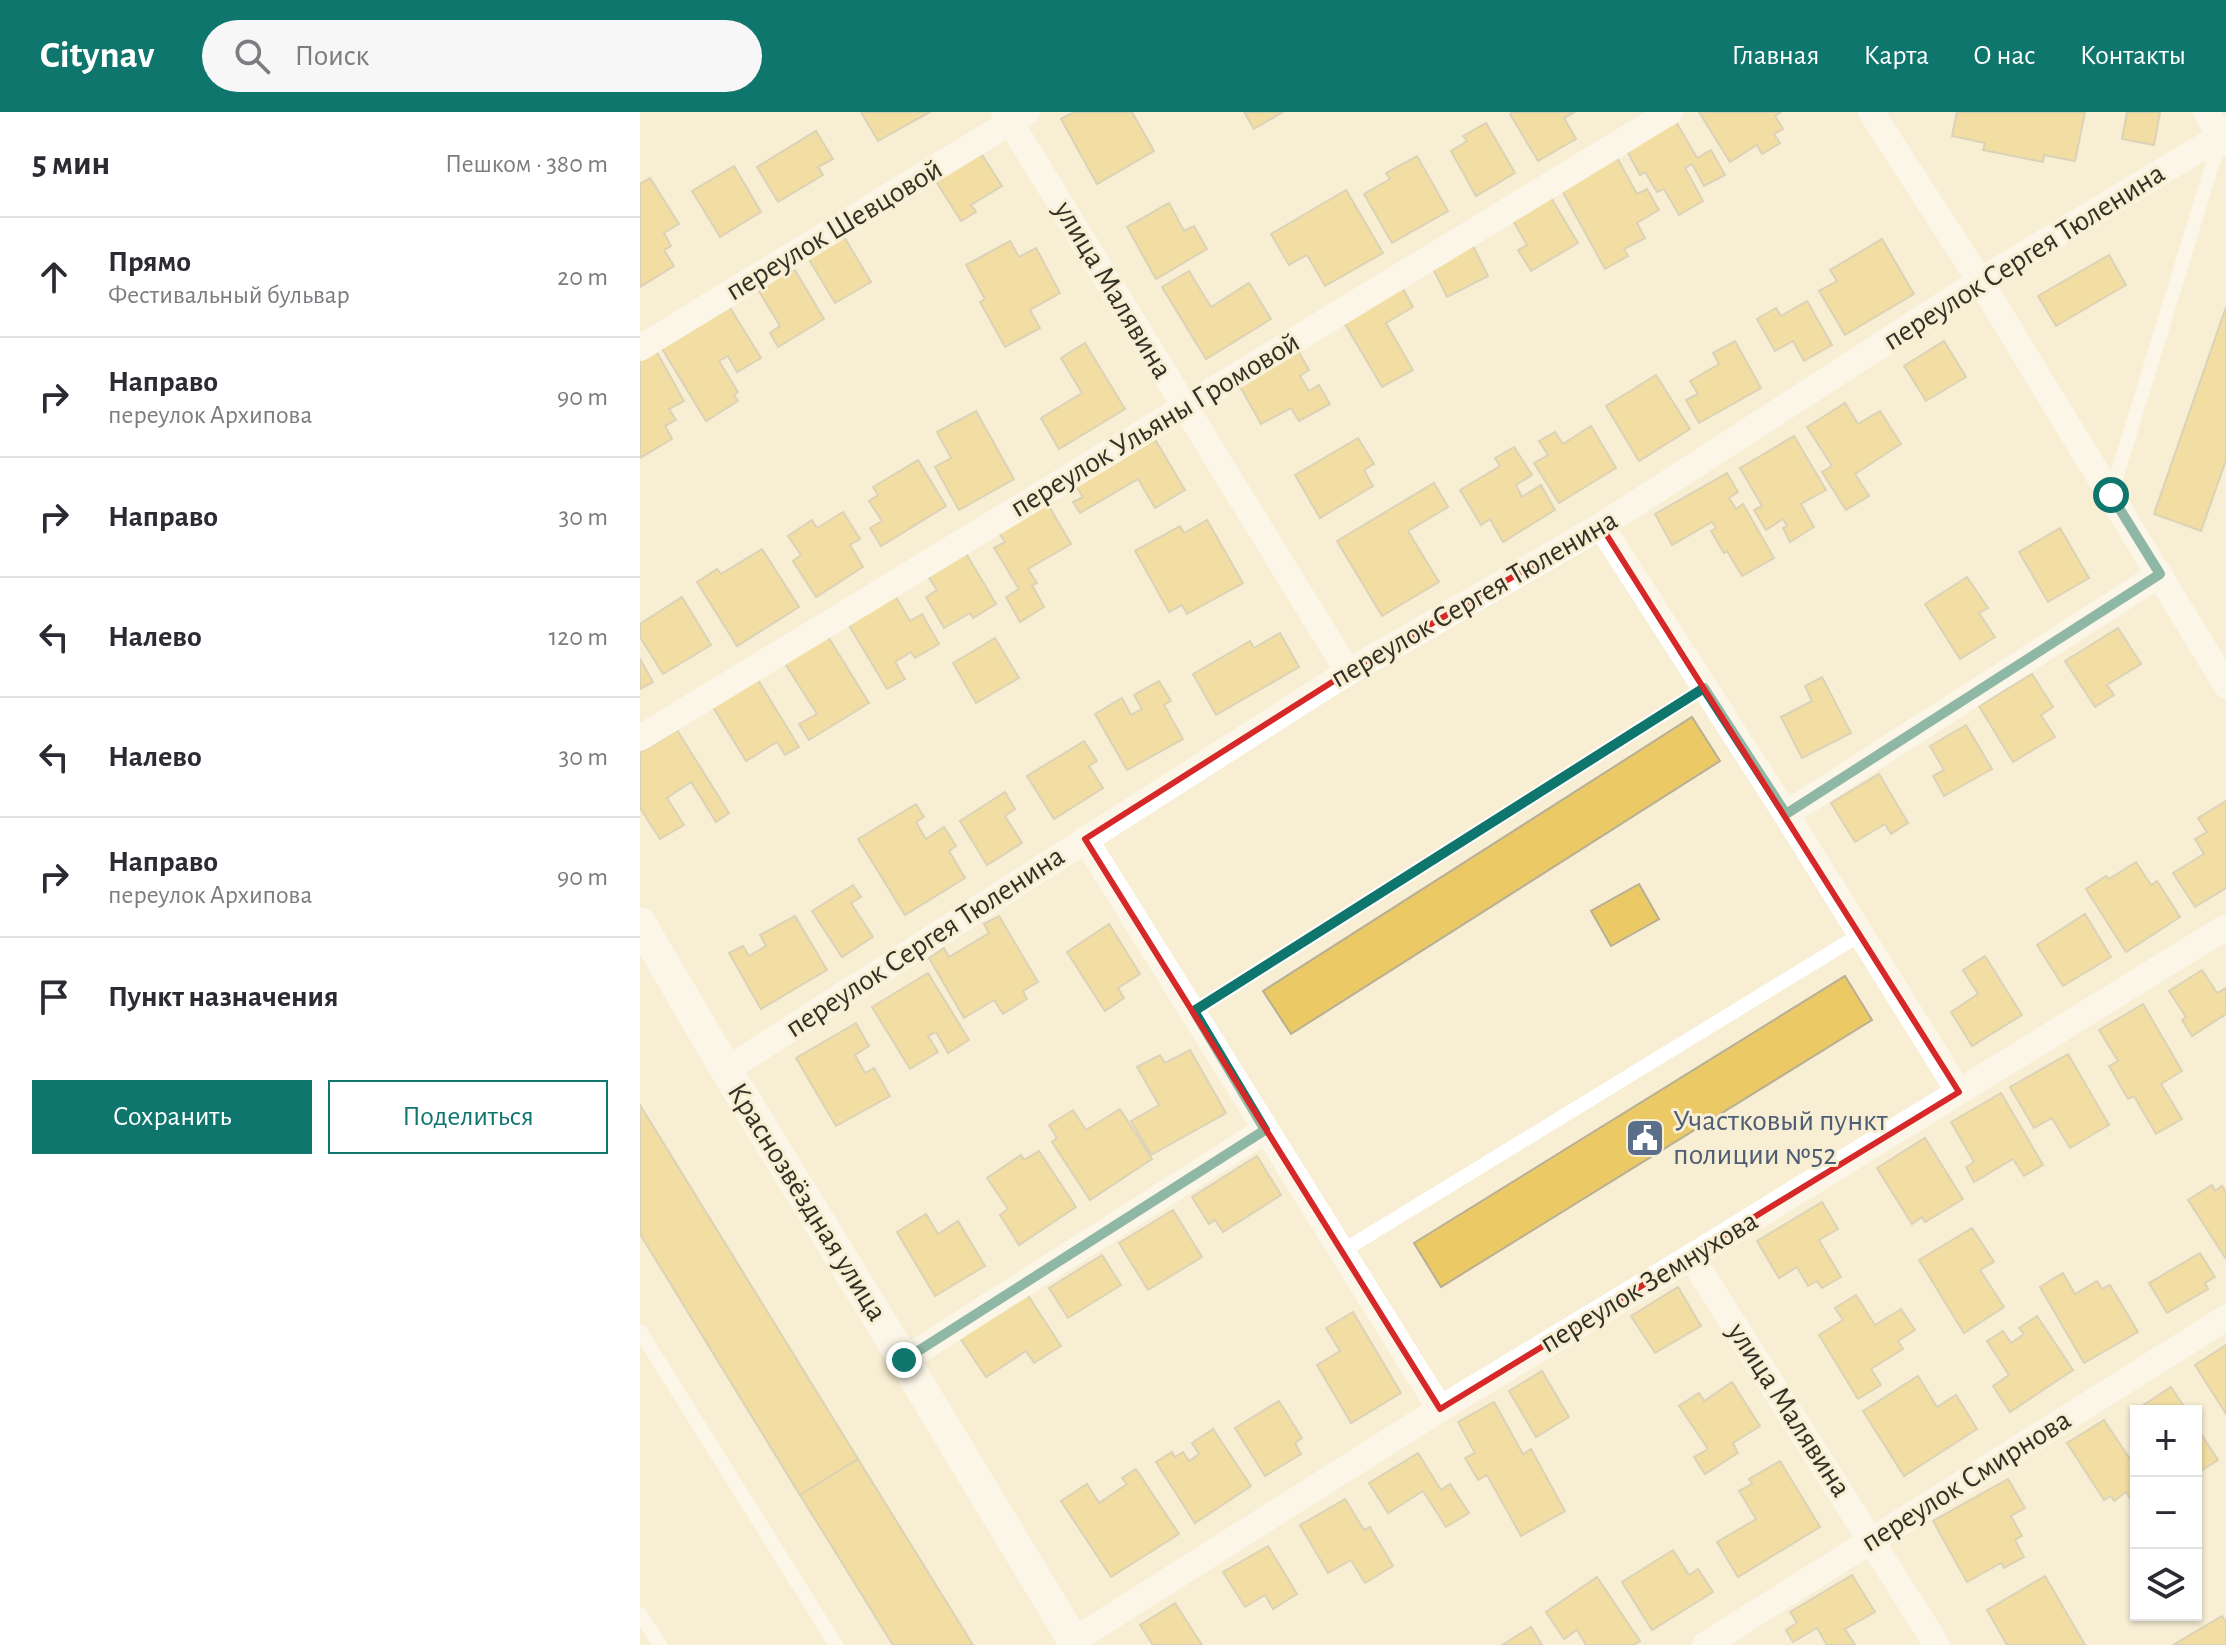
<!DOCTYPE html>
<html lang="ru">
<head>
<meta charset="utf-8">
<style>
  body { margin:0; font-family:"Alegreya Sans",sans-serif; background:#f7f7f7; color:#2b2b33 }
  .controls { position:absolute; right:24px; bottom:24px; display:grid; overflow:hidden; border-radius:0px; box-shadow:0 2px 6px #0004 }
  .controls button { width:72px; height:72px; display:grid; place-items:center; padding:0; border:0; border-bottom:2px solid #e1e1e2; background:#fff; color:#2b2b33; font:40px sans-serif }
  .stop { position:absolute; width:24px; height:24px; margin:-18px; border:6px solid #0f766e; border-radius:50%; background:#fff }
  .stop.end { background:#0f766e; border-color:#fff; box-shadow:0 2px 8px #0008 }
  .list { margin:0; padding:0; list-style:none }
  h2 { display:flex; justify-content:space-between; align-items:center; height:104px; margin:0; padding:0 32px; font-size:34px }
  h2 small { font-size:26px; font-weight:400; color:#7c7c81 }
  .list li { display:grid; grid-template-columns:52px 1fr auto; gap:24px; align-items:center; box-sizing:border-box; height:120px; padding:0 32px; border-top:2px solid #e1e1e2 }
  .list b { display:block; font-size:30px; white-space:nowrap }
  .list p { margin:0; font-size:26px; white-space:nowrap; color:#7c7c81 }
  .list em { font-size:26px; font-style:normal; color:#7c7c81 }
  .actions { display:flex; gap:16px; padding:24px 32px }
  .actions a { flex:1; padding:18px 0; border:2px solid #0f766e; border-radius:0px; text-align:center; font-size:28px; color:#0f766e }
  .actions .main { background:#0f766e; color:#fff }
  .icon { flex:none; width:44px; height:44px; fill:none; stroke:currentColor; stroke-width:2; stroke-linecap:round; stroke-linejoin:round }
  .map { position:relative; flex:none; width:1586px; height:1533px; overflow:hidden }
  header { display:flex; align-items:center; gap:48px; box-sizing:border-box; height:112px; padding:0 40px; background:#0f766e; color:#fff }
  header strong { font-size:38px }
  nav { display:flex; gap:44px; margin-inline-start:auto; font-size:28px }
  .search { width:560px; height:72px; background:#f7f7f7; display:flex; align-items:center; gap:20px; box-sizing:border-box; padding:0 28px; border-radius:44px; color:#7c7c81; font-size:30px }
  main { display:flex }
  aside { flex:1; background:#fff }
  .map>svg:first-child { display:block }
</style>
</head>
<body>
<header>
<strong>Citynav</strong>
<div class="search"><svg class="icon" aria-label="search" viewBox="0 0 24 24"><circle cx="10" cy="10" r="6"/><path d="M15 15l6 6"/></svg>Поиск</div>
<nav><a>Главная</a><a>Карта</a><a>О нас</a><a>Контакты</a></nav>
</header>
<main>
<aside>
<h2>5 мин<small>Пешком · 380 m</small></h2>
<ul class="list">
<li><svg class="icon" aria-label="ahead" viewBox="0 0 24 24"><path d="M12 20V5M6 11l6-6 6 6"/></svg><div><b>Прямо</b><p>Фестивальный бульвар</p></div><em>20 m</em></li>
<li><svg class="icon" aria-label="right" viewBox="0 0 24 24"><path d="M7 20v-9h11M14 6l5 5-5 5"/></svg><div><b>Направо</b><p>переулок Архипова</p></div><em>90 m</em></li>
<li><svg class="icon" aria-label="right" viewBox="0 0 24 24"><path d="M7 20v-9h11M14 6l5 5-5 5"/></svg><div><b>Направо</b></div><em>30 m</em></li>
<li><svg class="icon" aria-label="left" viewBox="0 0 24 24"><path d="M17 20v-9H6M10 6l-5 5 5 5"/></svg><div><b>Налево</b></div><em>120 m</em></li>
<li><svg class="icon" aria-label="left" viewBox="0 0 24 24"><path d="M17 20v-9H6M10 6l-5 5 5 5"/></svg><div><b>Налево</b></div><em>30 m</em></li>
<li><svg class="icon" aria-label="right" viewBox="0 0 24 24"><path d="M7 20v-9h11M14 6l5 5-5 5"/></svg><div><b>Направо</b><p>переулок Архипова</p></div><em>90 m</em></li>
<li><svg class="icon" aria-label="arrive" viewBox="0 0 24 24"><path d="M6 21V4h12l-3 4 3 4H6"/></svg><div><b>Пункт назначения</b></div></li>
</ul>
<div class="actions"><a class="main">Сохранить</a><a>Поделиться</a></div>
</aside>
<div class="map">
<svg width="1586" height="1533" viewBox="0 0 1586 1533">
  <rect width="100%" height="100%" fill="#f8eed3"/>
  <g fill="#ebca66" stroke="#b8af95" stroke-width="2">
    <polygon points="221,0 290,0 238,29"/>
    <polygon points="434,0 492,0 514,39 457,72 421,7"/>
    <polygon points="604,0 643,0 614,17"/>
    <polygon points="873,0 935,0 924,6 936,27 898,49 870,2"/>
    <polygon points="1059,0 1141,0 1135,4 1143,17 1134,22 1140,31 1122,42 1117,33 1090,50"/>
    <polygon points="1317,0 1445,0 1435,49 1404,43 1403,50 1343,38 1345,31 1312,24"/>
    <polygon points="1487,0 1520,0 1514,33 1482,27"/>
    <polygon points="1035,8 1057,46 1071,38 1085,63 1064,74 1052,52 1045,56 1063,89 1039,103 1024,77 1017,80 1005,60 1000,63 986,37"/>
    <polygon points="846,11 875,61 836,84 811,39 827,29 823,24"/>
    <polygon points="176,19 193,47 178,55 183,63 138,90 117,55"/>
    <polygon points="337,35 362,74 331,93 336,100 321,109 292,63"/>
    <polygon points="975,42 997,82 1007,77 1019,98 997,111 1005,126 984,137 988,144 965,157 913,62"/>
    <polygon points="777,44 808,99 752,131 724,82 750,67 746,61"/>
    <polygon points="94,54 121,100 80,125 52,79"/>
    <polygon points="10,66 39,112 24,121 31,134 24,138 34,154 0,175 0,72"/>
    <polygon points="706,78 743,141 685,174 667,143 649,153 631,122"/>
    <polygon points="910,84 938,131 891,159 878,138 887,133 872,107"/>
    <polygon points="529,91 544,119 554,114 567,137 516,167 487,115"/>
    <polygon points="203,123 231,170 195,191 167,144"/>
    <polygon points="1242,127 1274,182 1205,223 1179,179 1197,169 1190,158"/>
    <polygon points="370,129 379,145 396,136 420,181 390,198 400,216 365,235 340,190 345,187 326,153"/>
    <polygon points="832,132 848,164 807,185 791,153"/>
    <polygon points="1469,143 1486,173 1416,214 1398,184"/>
    <polygon points="153,155 184,207 138,235 130,221 140,214 117,176"/>
    <polygon points="549,159 571,195 609,171 631,207 566,247 522,175"/>
    <polygon points="761,173 773,195 746,211 773,258 742,275 702,207"/>
    <polygon points="86,189 121,246 97,260 88,244 79,249 98,280 94,283 98,289 66,309 18,230"/>
    <polygon points="1167,189 1192,233 1164,249 1153,229 1135,239 1117,207 1136,196 1141,204"/>
    <polygon points="1586,195 1586,348 1561,419 1514,402"/>
    <polygon points="1095,229 1121,276 1059,311 1046,288 1058,282 1050,269 1079,252 1073,241"/>
    <polygon points="1304,229 1326,265 1286,289 1264,254"/>
    <polygon points="445,231 485,297 419,337 401,306 442,281 421,246"/>
    <polygon points="15,237 44,289 29,297 36,308 25,314 32,327 0,346 0,245"/>
    <polygon points="657,237 669,258 660,264 669,279 679,273 690,292 659,309 651,296 621,312 598,271"/>
    <polygon points="1016,263 1050,317 999,349 966,294"/>
    <polygon points="1205,291 1218,312 1240,299 1261,332 1215,362 1229,384 1206,398 1182,360 1192,354 1167,315"/>
    <polygon points="336,299 374,367 319,398 295,355 311,346 297,320"/>
    <polygon points="951,314 976,356 919,391 894,351 908,343 899,329 915,320 923,332"/>
    <polygon points="513,324 545,378 515,396 498,367 440,401 433,390 443,385 434,371"/>
    <polygon points="1154,324 1186,378 1161,392 1174,415 1150,430 1143,416 1147,414 1143,407 1126,418 1114,398 1122,394 1100,356"/>
    <polygon points="718,326 734,352 724,358 733,374 680,406 655,363"/>
    <polygon points="874,335 892,363 876,373 882,385 901,373 915,398 863,430 850,407 841,413 820,378 860,354 855,346"/>
    <polygon points="278,348 306,394 241,434 230,416 242,409 229,389 238,383 233,375"/>
    <polygon points="1087,361 1098,380 1089,386 1096,397 1103,392 1134,446 1102,464 1087,439 1084,441 1071,419 1076,416 1072,410 1032,433 1015,402"/>
    <polygon points="794,371 808,395 768,419 799,470 742,504 697,429"/>
    <polygon points="406,389 431,432 388,457 397,471 392,473 404,495 380,510 366,485 379,477 354,436 365,430 357,418"/>
    <polygon points="203,400 220,427 210,433 223,455 176,485 153,449 161,443 148,424 172,408 177,416"/>
    <polygon points="567,408 603,471 547,502 542,493 529,500 495,439 540,414 544,421"/>
    <polygon points="1420,416 1449,466 1408,490 1379,440"/>
    <polygon points="122,437 159,495 97,534 57,470 77,457 81,462"/>
    <polygon points="324,438 356,492 333,506 330,501 304,516 286,485 297,478 286,461"/>
    <polygon points="1327,465 1348,496 1339,501 1355,525 1320,547 1285,492"/>
    <polygon points="254,482 270,509 282,502 299,532 275,546 271,540 255,550 265,567 247,577 207,510"/>
    <polygon points="42,485 71,533 23,562 0,525 0,512"/>
    <polygon points="1478,516 1501,552 1467,573 1474,583 1455,595 1425,549"/>
    <polygon points="640,521 659,555 576,603 553,562 610,529 614,536"/>
    <polygon points="187,523 229,591 169,628 159,612 177,602 144,550"/>
    <polygon points="355,526 379,566 336,591 313,551"/>
    <polygon points="0,547 13,570 0,577"/>
    <polygon points="1392,562 1413,595 1401,603 1415,625 1373,650 1339,594"/>
    <polygon points="1182,565 1211,621 1162,646 1141,605 1172,589 1165,574"/>
    <polygon points="118,568 159,635 145,643 137,630 106,649 73,595"/>
    <polygon points="519,569 531,589 524,593 543,627 487,658 455,602 482,586 491,603 502,597 494,583"/>
    <polygon points="1052,605 1080,649 651,922 623,879"/>
    <polygon points="1326,613 1352,657 1304,684 1293,664 1304,658 1290,634"/>
    <polygon points="37,618 89,701 76,710 51,670 27,686 44,713 20,727 0,696 0,641"/>
    <polygon points="444,629 457,649 449,654 463,676 414,707 387,664"/>
    <polygon points="1239,662 1268,711 1251,722 1245,712 1215,730 1191,691"/>
    <polygon points="365,680 375,697 365,704 382,731 347,753 320,709"/>
    <polygon points="1586,689 1586,776 1555,795 1533,761 1564,742 1555,727 1567,720 1558,706"/>
    <polygon points="276,692 284,705 276,710 286,727 304,715 316,734 309,739 325,766 265,803 218,727"/>
    <polygon points="1496,750 1511,773 1517,769 1540,805 1486,840 1446,777 1466,764 1469,767"/>
    <polygon points="999,772 1019,807 971,834 951,799"/>
    <polygon points="213,773 221,785 211,791 233,825 202,845 172,799"/>
    <polygon points="1445,802 1471,845 1423,874 1397,833"/>
    <polygon points="155,804 187,858 121,897 89,841 103,834 109,844 126,834 120,823"/>
    <polygon points="359,804 398,870 383,879 387,887 363,902 354,888 324,906 289,846 304,836 309,845 349,821 344,812"/>
    <polygon points="469,812 500,862 478,876 484,886 465,899 427,840"/>
    <polygon points="1345,844 1382,903 1332,934 1311,900 1338,882 1323,858"/>
    <polygon points="1562,858 1577,881 1586,876 1586,902 1552,924 1542,908 1546,905 1529,879"/>
    <polygon points="288,861 329,928 308,941 296,920 288,924 298,940 270,957 232,895"/>
    <polygon points="1205,864 1232,908 801,1175 774,1131"/>
    <polygon points="1503,892 1542,959 1521,972 1542,1007 1516,1022 1494,984 1488,987 1469,954 1478,949 1459,918"/>
    <polygon points="216,911 229,934 215,943 225,961 234,956 250,984 196,1014 156,946"/>
    <polygon points="550,938 586,1001 511,1043 491,1009 519,993 497,955 520,943 525,951"/>
    <polygon points="1428,942 1469,1013 1430,1036 1412,1006 1394,1016 1370,975"/>
    <polygon points="1361,981 1403,1053 1384,1064 1373,1047 1334,1070 1326,1055 1334,1050 1311,1010"/>
    <polygon points="0,993 218,1347 160,1383 0,1122"/>
    <polygon points="480,997 512,1047 450,1088 412,1030 417,1026 409,1013 433,998 446,1018"/>
    <polygon points="1285,1026 1323,1087 1285,1110 1282,1105 1272,1112 1237,1056"/>
    <polygon points="399,1039 436,1095 379,1133 360,1103 368,1097 347,1066 381,1043 384,1048"/>
    <polygon points="617,1044 641,1083 583,1120 575,1108 569,1112 552,1085"/>
    <polygon points="1572,1073 1575,1079 1582,1074 1586,1080 1586,1147 1548,1088"/>
    <polygon points="1182,1090 1198,1117 1179,1128 1201,1165 1182,1176 1177,1169 1168,1174 1157,1155 1139,1166 1117,1129"/>
    <polygon points="533,1098 562,1145 508,1178 479,1131"/>
    <polygon points="286,1102 298,1122 318,1109 345,1154 295,1184 257,1120"/>
    <polygon points="1332,1116 1354,1150 1340,1158 1364,1195 1324,1221 1279,1148"/>
    <polygon points="1560,1141 1575,1165 1565,1171 1568,1177 1527,1201 1509,1171"/>
    <polygon points="462,1143 481,1173 428,1206 409,1176"/>
    <polygon points="1423,1161 1435,1182 1457,1169 1462,1177 1470,1173 1498,1220 1444,1251 1400,1175"/>
    <polygon points="1038,1175 1061,1214 1015,1241 991,1204"/>
    <polygon points="387,1182 421,1234 394,1251 386,1239 346,1265 320,1226"/>
    <polygon points="1216,1183 1235,1213 1261,1197 1275,1218 1258,1229 1263,1237 1231,1257 1241,1273 1218,1287 1179,1223 1203,1208 1195,1196"/>
    <polygon points="713,1200 761,1281 711,1311 677,1253 700,1239 686,1216"/>
    <polygon points="1397,1204 1433,1258 1370,1300 1353,1274 1369,1263 1347,1229 1363,1219 1371,1231 1384,1222 1379,1216"/>
    <polygon points="1586,1233 1586,1302 1555,1253"/>
    <polygon points="902,1259 929,1305 896,1325 869,1279"/>
    <polygon points="1278,1264 1297,1295 1316,1283 1337,1317 1264,1364 1223,1299"/>
    <polygon points="1092,1270 1120,1314 1093,1331 1098,1341 1065,1362 1054,1345 1068,1337 1039,1294 1059,1281 1064,1289"/>
    <polygon points="1531,1275 1547,1299 1501,1299 1499,1296"/>
    <polygon points="639,1289 662,1326 655,1331 661,1342 625,1364 595,1316"/>
    <polygon points="854,1290 883,1342 891,1337 925,1399 881,1424 847,1363 838,1368 825,1346 835,1341 818,1310"/>
    <polygon points="1464,1308 1496,1356 1496,1396 1486,1380 1474,1389 1471,1384 1464,1388 1427,1331"/>
    <polygon points="1556,1314 1578,1348 1556,1362"/>
    <polygon points="573,1317 611,1374 555,1411 516,1350 532,1340 535,1345 543,1340 549,1349 559,1342 552,1331"/>
    <polygon points="778,1341 801,1378 810,1372 829,1401 806,1415 783,1379 748,1401 729,1371"/>
    <polygon points="218,1347 333,1533 253,1533 160,1383"/>
    <polygon points="1140,1349 1180,1415 1098,1465 1077,1430 1116,1407 1099,1379 1112,1372 1109,1367"/>
    <polygon points="496,1357 539,1422 471,1465 421,1389 447,1372 459,1391 487,1372 482,1366"/>
    <polygon points="1368,1367 1385,1396 1371,1404 1382,1424 1375,1428 1384,1445 1364,1456 1361,1451 1327,1470 1293,1409"/>
    <polygon points="705,1387 724,1418 730,1415 753,1454 725,1471 711,1448 688,1461 660,1413"/>
    <polygon points="628,1434 657,1482 633,1497 625,1483 605,1495 583,1460"/>
    <polygon points="1033,1438 1049,1463 1058,1457 1073,1480 1012,1518 982,1470"/>
    <polygon points="1212,1463 1235,1500 1205,1517 1215,1533 1187,1533 1177,1516 1153,1530 1146,1518 1157,1511 1150,1500"/>
    <polygon points="1405,1464 1445,1533 1367,1533 1347,1498"/>
    <polygon points="957,1465 1000,1529 994,1533 946,1533 937,1518 924,1527 906,1500"/>
    <polygon points="535,1491 562,1533 513,1533 500,1513"/>
    <polygon points="1582,1504 1586,1510 1586,1533 1533,1533"/>
    <polygon points="891,1515 902,1533 862,1533"/>
  </g>
  <g fill="none" stroke-linecap="round" stroke-linejoin="round">
    <g stroke="#fff" stroke-width="14">
      <polyline points="1471,383 1581,24"/>
      <polyline points="554,899 1064,576"/>
      <polyline points="701,1140 1221,822"/>
      <polyline points="0,1219 196,1533"/>
      <polyline points="0,1502 20,1533"/>
    </g>
    <g stroke="#fff" stroke-width="26">
      <polyline points="364,0 708,560"/>
      <polyline points="1231,0 1340,169 1586,573"/>
      <polyline points="1566,0 1586,32"/>
      <polyline points="0,236 387,0"/>
      <polyline points="961,414 1146,702 1319,980"/>
      <polyline points="0,626 1030,0"/>
      <polyline points="1146,702 1520,462"/>
      <polyline points="445,727 800,1297"/>
      <polyline points="86,958 708,560 961,414 1340,169 1586,21"/>
      <polyline points="1051,1145 1297,1533"/>
      <polyline points="264,1248 625,1018"/>
      <polyline points="433,1529 800,1297 1051,1145 1586,815"/>
      <polyline points="1065,1533 1586,1206"/>
    </g>
    <polyline stroke="#fff" stroke-width="32" points="0,811 86,958 264,1248 436,1533"/>
  </g>
  <g fill="none" stroke-linecap="round" stroke-linejoin="round">
    <polyline stroke="#0f766e" stroke-width="10" points="264,1248 625,1018 554,899 1064,576 1146,702 1520,462 1471,383"/>
  </g>
  <path d="M0 0H1586V1533H0ZM961,414L1319,980L800,1297L445,727L708,560Z" fill="#f8eed3" fill-opacity=".55" fill-rule="evenodd"/>
  <path fill="none" stroke="#d62828" stroke-width="6" stroke-linejoin="round" d="M961,414L1319,980L800,1297L445,727L708,560Z"/>
  <defs>
    <symbol id="civic-square" viewBox="-11 -11 22 22"><rect x="-9" y="-9" width="18" height="18" rx="4" fill="#5c6f8a" stroke="#f8eed3"/><path d="M-.6-6.5H3V-4.5H.6V-3L4-1V1h2V6H-6V1h2V-1L-.6-3ZM-1.2 2.5V6h2.4V2.5Z" fill="#fff"/></symbol>
  </defs>
  <g fill-rule="evenodd">
    <use href="#civic-square" x="983" y="1004" width="44" height="44"/>
  </g>
  <g text-anchor="middle" dominant-baseline="central" stroke-width="6" stroke-linejoin="round" paint-order="stroke">
    <g font-size="30" fill="#333026" stroke="#f8eed3">
      <text transform="translate(194 118) rotate(-31)">переулок Шевцовой</text>
      <text transform="translate(1384 145) rotate(-32)">переулок Сергея Тюленина</text>
      <text transform="translate(473 178) rotate(59)">улица Малявина</text>
      <text transform="translate(515 313) rotate(-31)">переулок Ульяны Громовой</text>
      <text transform="translate(834 487) rotate(-30)">переулок Сергея Тюленина</text>
      <text transform="translate(285 830) rotate(-33)">переулок Сергея Тюленина</text>
      <text transform="translate(167 1090) rotate(58)">Краснозвёздная улица</text>
      <text transform="translate(1009 1170) rotate(-31)">переулок Земнухова</text>
      <text transform="translate(1149 1298) rotate(57)">улица Малявина</text>
      <text transform="translate(1326 1369) rotate(-32)">переулок Смирнова</text>
    </g>
    <g font-size="30" fill="#4e5e75" stroke="#f8eed3" text-anchor="start">
      <text x="1033" y="1009">Участковый пункт<tspan x="1033" dy="34">полиции №52</tspan></text>
    </g>
  </g>
</svg>
<div class="controls">
<button>+</button>
<button>−</button>
<button><svg class="icon" aria-label="layers" viewBox="0 0 24 24"><path d="M12 4l9 5-9 5-9-5zM3 14l9 5 9-5"/></svg></button>
</div>
<div class="stop" style="left:1471px;top:383px"></div>
<div class="stop end" style="left:264px;top:1248px"></div>
</div>
</main>
</body>
</html>
